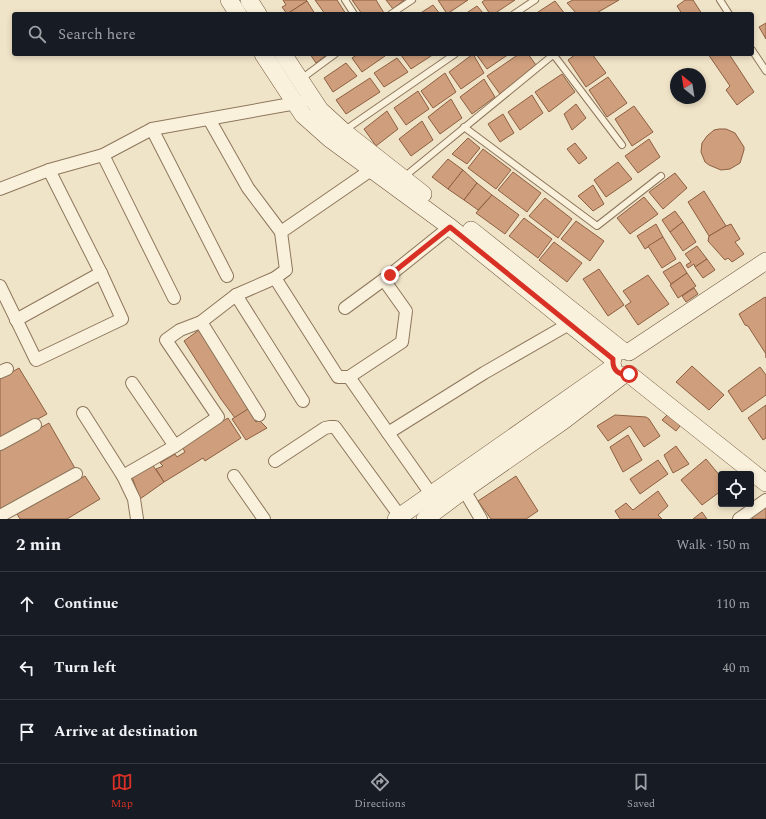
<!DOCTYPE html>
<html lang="en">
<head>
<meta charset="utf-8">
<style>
  body { margin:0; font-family:Spectral,serif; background:#242831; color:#f1f3f6 }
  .controls { position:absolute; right:12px; bottom:12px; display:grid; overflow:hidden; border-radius:4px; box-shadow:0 2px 6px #0003 }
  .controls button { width:36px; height:36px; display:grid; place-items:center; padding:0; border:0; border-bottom:1px solid #363941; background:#171b24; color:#f1f3f6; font:20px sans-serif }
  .compass { position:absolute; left:670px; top:68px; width:36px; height:36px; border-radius:50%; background:#171b24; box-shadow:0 2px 6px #0003; rotate:330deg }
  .stop { position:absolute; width:12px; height:12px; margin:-9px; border:3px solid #d93025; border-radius:50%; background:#fff }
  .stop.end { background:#d93025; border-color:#fff; box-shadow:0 1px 4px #0008 }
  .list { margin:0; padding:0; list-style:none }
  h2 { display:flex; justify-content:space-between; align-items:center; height:52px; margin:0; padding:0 16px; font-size:17px }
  h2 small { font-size:13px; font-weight:400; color:#9ea1a6 }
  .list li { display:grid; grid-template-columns:26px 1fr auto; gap:12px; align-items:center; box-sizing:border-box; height:64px; padding:0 16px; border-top:1px solid #363941 }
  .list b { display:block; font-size:15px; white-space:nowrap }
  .list em { font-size:13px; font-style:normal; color:#9ea1a6 }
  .icon { flex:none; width:22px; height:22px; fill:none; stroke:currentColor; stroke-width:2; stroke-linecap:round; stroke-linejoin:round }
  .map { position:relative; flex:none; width:766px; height:519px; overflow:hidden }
  .search { position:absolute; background:#171b24; box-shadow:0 2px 6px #0003; left:12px; right:12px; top:12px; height:44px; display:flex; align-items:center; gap:10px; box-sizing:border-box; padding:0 14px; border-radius:4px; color:#9ea1a6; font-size:15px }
  .sheet { height:244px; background:#171b24 }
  nav { display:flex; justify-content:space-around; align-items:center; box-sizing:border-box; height:56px; border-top:1px solid #363941; background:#171b24; font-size:11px; color:#9ea1a6 }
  nav a { display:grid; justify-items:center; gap:2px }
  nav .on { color:#d93025 }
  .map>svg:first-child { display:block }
</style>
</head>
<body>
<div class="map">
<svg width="766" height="519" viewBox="0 0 766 519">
  <rect width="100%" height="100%" fill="#f0e4c8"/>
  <g fill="#cf9f7d" stroke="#8d5f41">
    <polygon points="283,0 306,0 307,1 287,14 282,7 286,5"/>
    <polygon points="315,0 337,0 346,14 325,14"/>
    <polygon points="352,0 376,0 384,13 382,14 362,14"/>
    <polygon points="386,0 404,0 393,9"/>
    <polygon points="438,0 468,0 447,14"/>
    <polygon points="485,0 515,0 494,14 490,14 482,2"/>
    <polygon points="573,0 619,0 595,14 577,14 567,3"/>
    <polygon points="685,0 693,0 702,14 682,14 677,6"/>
    <polygon points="307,1 315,14 287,14"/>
    <polygon points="555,1 565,14 540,14 538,12"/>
    <polygon points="433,5 440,14 419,14"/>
    <polygon points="477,6 484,14 465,14"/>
    <polygon points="766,23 766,39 759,27"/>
    <polygon points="310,54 328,54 316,63"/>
    <polygon points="358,54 384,54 385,56 362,72 352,58"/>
    <polygon points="403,54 434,54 411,69 401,55"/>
    <polygon points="473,54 484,73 461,89 449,72"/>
    <polygon points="476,54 509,54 487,69"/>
    <polygon points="519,54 528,54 536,65 500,94 487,76"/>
    <polygon points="576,54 592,54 606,73 586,87 568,60"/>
    <polygon points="708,54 729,54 754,92 737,105 726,90 730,86"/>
    <polygon points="397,58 408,72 384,87 374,73"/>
    <polygon points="346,63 357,76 333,92 324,78"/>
    <polygon points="445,73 456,92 433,108 421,91"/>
    <polygon points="562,74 575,92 549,112 535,92"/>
    <polygon points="608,77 627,103 607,117 589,90"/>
    <polygon points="370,78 380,92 346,114 336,100"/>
    <polygon points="484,79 495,97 472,114 460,97"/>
    <polygon points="418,91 429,109 406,125 394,108"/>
    <polygon points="532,95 543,113 520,130 508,112"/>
    <polygon points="451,99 462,118 440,134 428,117"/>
    <polygon points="576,104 586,118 572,130 564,114"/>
    <polygon points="634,106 653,132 632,146 615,119"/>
    <polygon points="387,111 398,129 376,146 364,129"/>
    <polygon points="503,114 514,133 500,142 488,124"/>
    <polygon points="422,121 433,140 411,156 399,139"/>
    <polygon points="719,129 726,129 735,133 744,147 744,150 740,163 730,169 721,170 709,165 705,162 701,152 702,143 707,136 714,130"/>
    <polygon points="468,138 480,148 467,164 452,154"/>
    <polygon points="649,139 660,157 638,173 625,156"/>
    <polygon points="575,143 587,158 579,164 567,149"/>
    <polygon points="483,149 511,170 496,189 468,168"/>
    <polygon points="448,159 463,170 448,189 432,177"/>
    <polygon points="618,162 632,179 606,197 594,180"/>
    <polygon points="463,170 477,183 464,200 448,189"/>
    <polygon points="513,172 541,193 527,212 498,190"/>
    <polygon points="675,173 687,188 663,209 649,192"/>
    <polygon points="477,183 492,195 478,210 464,200"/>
    <polygon points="593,185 604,204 593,211 578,196"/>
    <polygon points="704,191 726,226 709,236 688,202"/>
    <polygon points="492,195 519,215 505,234 476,213"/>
    <polygon points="644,197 658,214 630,234 617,218"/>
    <polygon points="545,198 572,219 558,238 529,216"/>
    <polygon points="675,211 683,222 670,232 662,220"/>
    <polygon points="524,218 552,239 538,258 509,236"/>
    <polygon points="576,221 604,241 590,261 561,239"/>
    <polygon points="683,222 696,242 683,251 670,232"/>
    <polygon points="656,224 663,237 645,249 637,236"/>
    <polygon points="731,224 740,239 735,242 744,254 732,262 728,258 725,260 708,241 709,236 726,226"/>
    <polygon points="663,237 676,259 662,268 648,246"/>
    <polygon points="554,242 582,263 567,282 539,260"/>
    <polygon points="697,246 707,259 695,267 694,264 688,268 686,265 691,262 685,254"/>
    <polygon points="707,259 715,270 703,278 695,267"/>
    <polygon points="680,262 687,273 671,284 663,272"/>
    <polygon points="599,269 624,305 608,316 583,279"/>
    <polygon points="687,273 696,286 678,298 670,285"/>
    <polygon points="648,275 669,304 638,325 625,306 631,302 623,291"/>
    <polygon points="694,288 698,294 686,302 682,296"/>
    <polygon points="765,297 766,298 766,358 766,354 748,326 745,325 739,314"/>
    <polygon points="199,330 248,409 235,418 221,399 184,341"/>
    <polygon points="692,366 724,395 709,410 676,382"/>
    <polygon points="760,367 766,375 766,395 742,412 728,391"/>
    <polygon points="19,368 47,414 0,440 0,379"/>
    <polygon points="766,405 766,438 763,440 748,418"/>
    <polygon points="248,409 256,422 259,420 267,428 246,440 232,419"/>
    <polygon points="671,411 684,421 676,431 662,420"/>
    <polygon points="615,415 646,417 649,419 660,436 644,447 630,426 608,441 597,426"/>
    <polygon points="228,418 241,438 205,461 203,458 164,482 156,469 163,466 160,463 175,454 177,457 185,452 181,445"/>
    <polygon points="49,423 76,470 0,510 0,450"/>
    <polygon points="628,435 642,460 623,472 610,447"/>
    <polygon points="676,446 689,464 673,473 664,455"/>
    <polygon points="706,459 721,477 721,491 702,505 681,480"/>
    <polygon points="658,460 668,474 640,494 630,479"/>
    <polygon points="152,464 164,482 140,499 132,477"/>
    <polygon points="85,476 100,499 67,519 20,519 17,514"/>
    <polygon points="516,476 538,511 526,519 491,519 478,501"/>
    <polygon points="658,491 668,506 658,515 662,519 620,519 615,511 626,503 633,510"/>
    <polygon points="766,504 766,519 753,519 751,516"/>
    <polygon points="702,512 707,519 693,519"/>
  </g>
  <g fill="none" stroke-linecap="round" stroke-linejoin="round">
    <defs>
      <g id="lane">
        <polyline points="345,0 354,14"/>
        <polyline points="720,0 729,14"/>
        <polyline points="391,14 412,0"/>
        <polyline points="514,14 535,0"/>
        <polyline points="752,50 766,71"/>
        <polyline points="553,54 622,145"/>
        <polyline points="301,79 335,54"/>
        <polyline points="464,127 597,226 661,176"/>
        <polyline points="345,130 455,54"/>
        <polyline points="404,177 553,55"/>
      </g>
      <g id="street">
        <polyline points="209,119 248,188 281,232"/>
        <polyline points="152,129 227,276"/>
        <polyline points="103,155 174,298"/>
        <polyline points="0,189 49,170 103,155 152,129 302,102"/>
        <polyline points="275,278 338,377 349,377 388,433"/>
        <polyline points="0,286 36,360 122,319 101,273 49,170"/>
        <polyline points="236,295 303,401"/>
        <polyline points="345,308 390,275 450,227"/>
        <polyline points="16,320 101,273"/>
        <polyline points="201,322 259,415"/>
        <polyline points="0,372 7,369"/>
        <polyline points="349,377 402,342 406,311 384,280"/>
        <polyline points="132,383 175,446"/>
        <polyline points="83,413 123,476"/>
        <polyline points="0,444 35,425"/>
        <polyline points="275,461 325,428 330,427 335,427 402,519"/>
        <polyline points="234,476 264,519"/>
        <polyline points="464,490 481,519"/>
        <polyline points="431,494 388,433 484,373 569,324"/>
        <polyline points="0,516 76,474"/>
        <polyline points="137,519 134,499 123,476 175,446 218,417 166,340 180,330 201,322 236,295 275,278 286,270 281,232 371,170"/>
        <polyline points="739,519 766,500"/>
      </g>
      <g id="secondary">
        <polyline points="229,0 238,14"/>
        <polyline points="249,0 258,14"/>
        <polyline points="263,54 303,115 330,139 450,227 613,359"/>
        <polyline points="283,54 320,110 343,131 423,194"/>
        <polyline points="471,230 623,351"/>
        <polyline points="629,352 766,261"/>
        <polyline points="629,374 766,483"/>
        <polyline points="396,519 613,367"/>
        <polyline points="425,519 464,490 563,421 623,375"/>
      </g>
    </defs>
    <use href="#lane" stroke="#8d765c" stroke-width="8"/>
    <use href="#street" stroke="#8d765c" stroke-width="14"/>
    <use href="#secondary" stroke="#6f573f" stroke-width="18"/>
    <use href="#lane" stroke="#faf1dc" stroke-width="6"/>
    <use href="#street" stroke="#faf1dc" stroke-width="12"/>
    <use href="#secondary" stroke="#faf1dc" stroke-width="17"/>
  </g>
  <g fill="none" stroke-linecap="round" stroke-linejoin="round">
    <path stroke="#d93025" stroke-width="5" d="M390,275L450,227L613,359C612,370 619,376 629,374"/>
  </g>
</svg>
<div class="controls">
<button><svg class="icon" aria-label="locate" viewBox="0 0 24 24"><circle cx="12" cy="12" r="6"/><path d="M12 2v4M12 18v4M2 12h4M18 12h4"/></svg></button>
</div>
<svg class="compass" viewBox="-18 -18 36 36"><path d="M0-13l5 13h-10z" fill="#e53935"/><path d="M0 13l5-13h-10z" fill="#9ea1a6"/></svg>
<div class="stop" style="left:629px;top:374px"></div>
<div class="stop end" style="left:390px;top:275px"></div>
<div class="search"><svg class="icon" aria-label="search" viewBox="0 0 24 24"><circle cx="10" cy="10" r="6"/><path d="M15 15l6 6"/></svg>Search here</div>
</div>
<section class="sheet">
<h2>2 min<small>Walk · 150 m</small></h2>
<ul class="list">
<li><svg class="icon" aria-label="ahead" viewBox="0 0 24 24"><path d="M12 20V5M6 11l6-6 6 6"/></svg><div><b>Continue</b></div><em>110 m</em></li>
<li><svg class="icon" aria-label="left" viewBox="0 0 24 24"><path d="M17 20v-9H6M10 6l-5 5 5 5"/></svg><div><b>Turn left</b></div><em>40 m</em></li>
<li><svg class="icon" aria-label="arrive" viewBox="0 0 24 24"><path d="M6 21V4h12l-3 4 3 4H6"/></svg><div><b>Arrive at destination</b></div></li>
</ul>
</section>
<nav>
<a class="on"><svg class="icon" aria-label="map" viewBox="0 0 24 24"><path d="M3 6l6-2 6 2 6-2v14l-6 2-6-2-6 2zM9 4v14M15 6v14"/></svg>Map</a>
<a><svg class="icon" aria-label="directions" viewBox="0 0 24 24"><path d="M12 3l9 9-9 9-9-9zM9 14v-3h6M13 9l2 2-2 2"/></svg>Directions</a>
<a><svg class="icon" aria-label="saved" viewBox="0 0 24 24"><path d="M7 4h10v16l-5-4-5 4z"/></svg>Saved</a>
</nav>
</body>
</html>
